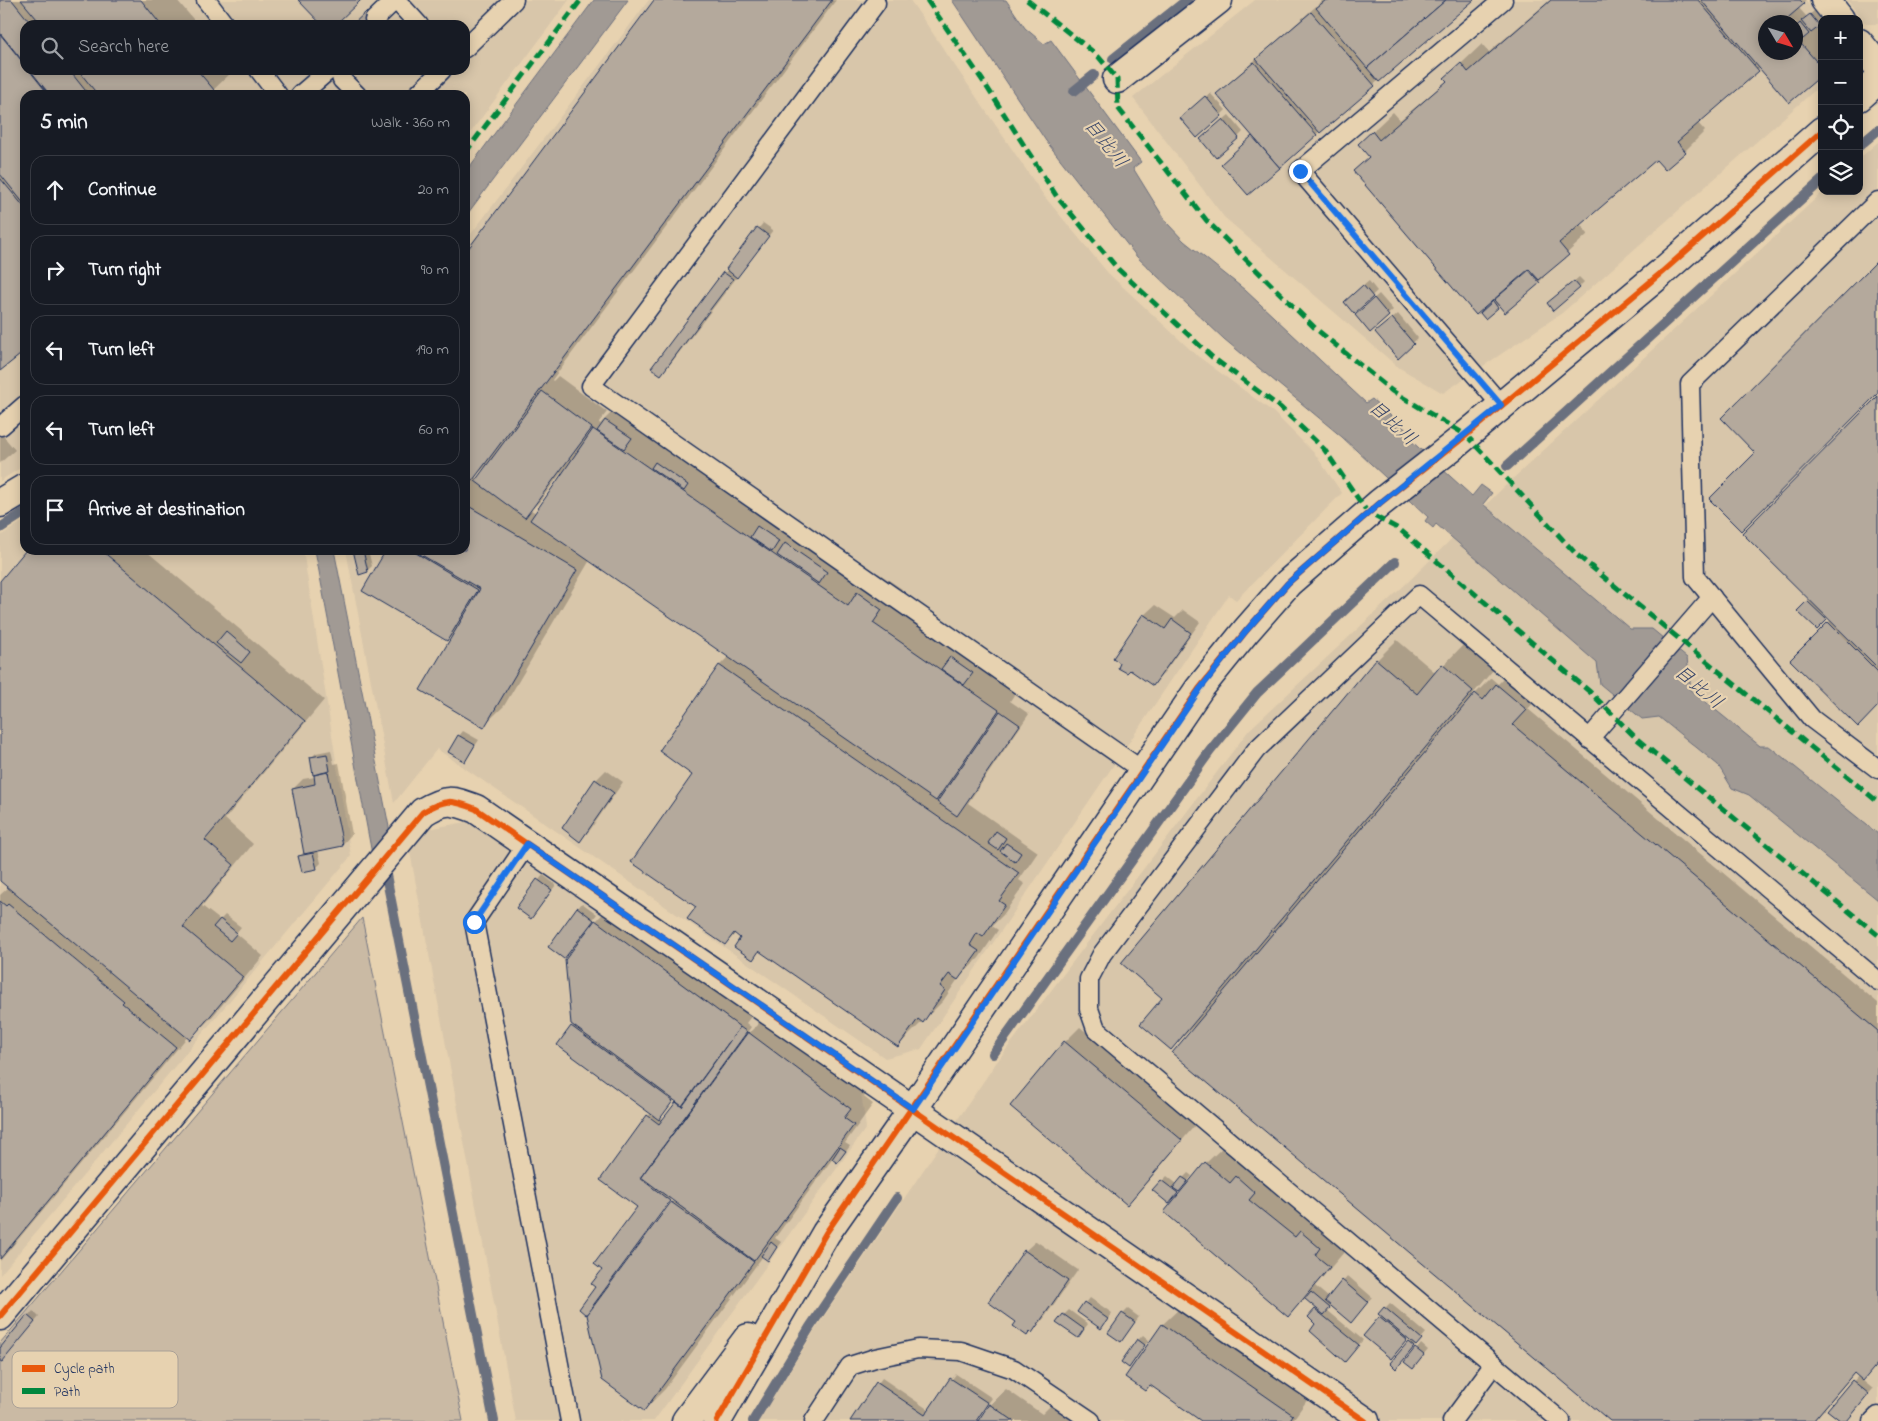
<!DOCTYPE html>
<html lang="en">
<head>
<meta charset="utf-8">
<style>
  body { margin:0; font-family:"Indie Flower","Klee One",sans-serif; background:#242831; color:#f1f3f6 }
  .controls { position:absolute; right:15px; top:15px; display:grid; overflow:hidden; border-radius:10px; box-shadow:0 2px 12px #0003 }
  .controls button { width:45px; height:45px; display:grid; place-items:center; padding:0; border:0; border-bottom:1px solid #363941; background:#171b24; color:#f1f3f6; font:25px sans-serif }
  .compass { position:absolute; left:1758px; top:15px; width:45px; height:45px; border-radius:50%; background:#171b24; box-shadow:0 2px 12px #0003; rotate:128deg }
  .stop { position:absolute; width:15px; height:15px; margin:-11px; border:4px solid #1a73e8; border-radius:50%; background:#fff }
  .stop.end { background:#1a73e8; border-color:#fff; box-shadow:0 1px 5px #0008 }
  .list { margin:0; padding:0; list-style:none }
  h2 { display:flex; justify-content:space-between; align-items:center; height:65px; margin:0; padding:0 20px; font-size:21px }
  h2 small { font-size:16px; font-weight:400; color:#9ea1a6 }
  .list li { display:grid; grid-template-columns:32px 1fr auto; gap:15px; align-items:center; box-sizing:border-box; height:70px; margin:0 10px 10px; padding:0 10px; border:1px solid #363941; border-radius:15px }
  .list b { display:block; font-size:19px; white-space:nowrap }
  .list em { font-size:16px; font-style:normal; color:#9ea1a6 }
  .icon { flex:none; width:28px; height:28px; fill:none; stroke:currentColor; stroke-width:2; stroke-linecap:round; stroke-linejoin:round }
  .map { position:relative; flex:none; width:1878px; height:1421px; overflow:hidden }
  .search { position:absolute; background:#171b24; box-shadow:0 2px 12px #0003; left:20px; top:20px; width:450px; height:55px; display:flex; align-items:center; gap:12px; box-sizing:border-box; padding:0 18px; border-radius:15px; color:#9ea1a6; font-size:19px }
  .panel { position:absolute; background:#171b24; box-shadow:0 2px 12px #0003; left:20px; top:90px; width:450px; height:465px; border-radius:15px }
  .map>svg:first-child { display:block }
</style>
</head>
<body>
<div class="map">
<svg width="1878" height="1421" viewBox="0 0 1878 1421">
  <rect width="100%" height="100%" fill="#e7d2b0"/>
  <filter id="ink" filterUnits="userSpaceOnUse"><feTurbulence type="fractalNoise" baseFrequency=".02" numOctaves="2"/><feDisplacementMap in="SourceGraphic" scale="10" xChannelSelector="R" yChannelSelector="G"/><feConvolveMatrix kernelMatrix="1 2 1 2 8 2 1 2 1" color-interpolation-filters="sRGB"/></filter>
  <g filter="url(#ink)">
    <g fill="#d8c6aa" fill-rule="evenodd">
      <path d="M0,0H569L465,140V95H25V465L0,481ZM25,25H465V70H25Z"/>
      <polygon points="649,0 910,0 1044,196 1108,273 1195,354 1273,412 1315,454 1342,493 1236,600 1229,595 921,1049 885,1058 437,749 394,803 346,550 465,550 465,242"/>
      <path d="M1255,0H1805L1822,21V84L1562,313L1443,393L1398,367L1224,217L1133,98ZM1766,22H1796V52H1766Z"/>
      <polygon points="1847,0 1878,0 1878,24 1866,24"/>
      <polygon points="1878,142 1878,1421 759,1421 815,1330 996,1063 1249,730 1408,582 1504,487 1824,191 1859,191 1859,159"/>
      <polygon points="25,520 25,550 303,550 351,856 0,1275 0,536"/>
      <polygon points="472,821 861,1092 866,1128 654,1421 516,1421 410,852 427,829"/>
    </g>
    <polygon fill="#cabaa4" stroke="#727481" points="362,918 463,1421 0,1421 0,1343"/>
    <g fill="#a19a94" stroke="#6b6f7e">
      <polygon points="594,0 628,0 465,217 465,173"/>
      <polygon points="952,0 1006,0 1025,28 1044,44 1051,40 1141,162 1133,168 1167,223 1184,241 1245,290 1366,403 1372,399 1411,434 1408,438 1472,496 1481,485 1492,493 1483,504 1630,629 1652,629 1687,658 1691,690 1760,746 1769,746 1878,834 1878,900 1749,795 1732,788 1718,765 1659,717 1642,719 1600,684 1597,663 1436,524 1433,528 1425,521 1428,517 1342,437 1224,339 1137,257 1046,141"/>
      <polygon points="315,550 334,550 390,832 372,854"/>
    </g>
    <g fill="#0003" fill-rule="evenodd">
      <polygon points="0,0 177,0 198,25 25,25 25,70 234,70 208,95 25,95 25,349 0,369"/>
      <path d="M656,0H836L552,380L553,381L558,376L607,412L599,422L600,424L614,410L867,584L878,573L902,589L893,602L1018,689L1010,701L1029,714L968,803L1038,852L1019,880L1025,884L1003,915L992,926L998,930L979,958L958,979L943,1001L898,1046L761,950L753,958L742,937L736,933L725,944L698,907L694,774L661,751L720,665L729,656L590,560L504,706L483,726L455,633L447,640L388,550H465V255ZM485,467L486,468L478,479L474,477ZM561,473L563,475L536,513L531,510L540,501Z"/>
      <polygon points="1323,0 1472,0 1248,193 1233,153 1253,136 1228,84"/>
      <path d="M1550,0H1806L1798,7L1807,17L1815,10L1823,19L1816,27L1822,35V73L1761,67L1697,122L1705,131L1685,151L1656,158L1580,224L1588,234L1542,276L1544,277L1539,282L1499,305L1485,317L1487,308L1531,269L1354,171L1370,156L1359,144L1393,112L1400,120L1448,80L1446,78L1482,44L1489,52ZM1766,22H1796V52H1766Z"/>
      <polygon points="372,8 388,25 354,25"/>
      <polygon points="1210,93 1226,110 1221,115 1186,113"/>
      <polygon points="1229,115 1243,132 1238,137 1206,134"/>
      <polygon points="763,223 773,230 671,363 660,373 653,367"/>
      <polygon points="1579,277 1584,282 1579,287 1554,299"/>
      <polygon points="1369,281 1377,291 1354,312 1350,297"/>
      <polygon points="1379,294 1393,310 1370,331 1361,310"/>
      <polygon points="1398,314 1418,338 1398,357 1382,328"/>
      <polygon points="1878,398 1878,705 1792,660 1831,620 1828,617 1817,628 1799,611 1811,599"/>
      <polygon points="0,432 15,450 0,463"/>
      <polygon points="27,550 145,550 324,700 225,819 253,844 202,906 220,920 225,915 241,927 236,933 263,956 211,1018 190,1038 188,1036 0,1261 0,895 9,887 0,880 0,583"/>
      <polygon points="354,550 368,550 372,566 367,571"/>
      <polygon points="1155,605 1175,618 1183,610 1200,622 1163,674 1153,685 1115,658 1144,615"/>
      <polygon points="1397,640 1436,673 1463,645 1493,670 1473,694 1474,695 1491,678 1498,684 1512,670 1541,694 1528,709 1878,1003 1878,1364 1862,1380 1873,1389 1845,1421 1843,1421 1829,1409 1859,1375 1855,1372 1814,1421 1612,1421 1193,1027 1171,1049 1164,998 1377,660"/>
      <polygon points="463,731 479,740 465,761 459,736"/>
      <polygon points="331,750 334,764 339,763 352,834 342,845 318,850 321,863 316,868 300,856 305,851 293,789 303,779 315,777 318,773 311,758 316,753"/>
      <polygon points="606,770 623,782 590,830 580,840 596,780"/>
      <polygon points="543,875 556,885 535,912 517,907"/>
      <path d="M616,900L759,1006L746,1023L751,1027L746,1034L747,1035L769,1013L871,1088L864,1097L873,1104L845,1143L850,1146L842,1157L837,1161L833,1158L775,1238L781,1242L772,1254L763,1256L665,1389L644,1410L596,1305L595,1304L586,1313L604,1269L638,1207L601,1179L651,1113L558,1045L574,1025L596,921ZM675,1099L678,1101L664,1120L660,1117ZM671,1198L674,1200L603,1296L601,1295Z"/>
      <polygon points="582,903 597,914 569,952 578,908"/>
      <polygon points="1080,1027 1196,1124 1143,1187 1127,1203 1065,1042"/>
      <polygon points="1222,1148 1245,1168 1252,1161 1270,1177 1264,1183 1311,1222 1316,1216 1335,1232 1329,1238 1345,1251 1315,1286 1329,1298 1348,1276 1372,1297 1355,1316 1332,1305 1327,1310 1363,1340 1350,1355 1310,1317 1318,1308 1306,1298 1288,1315 1206,1163"/>
      <polygon points="1188,1173 1192,1176 1173,1198 1154,1190 1167,1176 1177,1184"/>
      <polygon points="1036,1241 1078,1270 1042,1321 1027,1335 1018,1322 1025,1251"/>
      <polygon points="1090,1298 1112,1313 1106,1322 1079,1312"/>
      <polygon points="1390,1303 1426,1333 1401,1362 1391,1363 1411,1340 1408,1338 1396,1353 1365,1336 1382,1316 1379,1314"/>
      <polygon points="1128,1309 1139,1317 1121,1341 1123,1314"/>
      <polygon points="1179,1309 1308,1399 1292,1421 1203,1421 1151,1384 1127,1377 1163,1324"/>
      <polygon points="1069,1310 1088,1324 1078,1337 1064,1315"/>
      <polygon points="33,1311 39,1317 6,1356 0,1359 0,1350"/>
      <polygon points="1143,1335 1149,1340 1129,1366 1138,1340"/>
      <polygon points="1421,1344 1428,1350 1417,1363 1406,1362"/>
      <polygon points="956,1374 992,1398 976,1421 851,1421 882,1378 929,1410"/>
      <polygon points="1006,1389 1042,1414 1052,1404 1076,1421 979,1421 990,1405"/>
    </g>
    <g fill="none" stroke-linecap="round" stroke-linejoin="round">
      <g stroke="#6b6f7e" stroke-width="10">
        <polyline points="1113,59 1187,0"/>
        <polyline points="1074,91 1094,75"/>
        <polyline points="1859,146 1878,130"/>
        <polyline points="1507,466 1822,180"/>
        <polyline points="0,528 25,512"/>
        <polyline points="384,865 494,1421"/>
        <polyline points="993,1054 1210,751 1257,693 1395,562"/>
        <polyline points="753,1421 810,1327 897,1198"/>
      </g>
    </g>
    <g fill="#b4a99c" stroke="#1b2f5e">
      <polygon points="0,0 12,0 32,25 25,25 25,64 0,33"/>
      <polygon points="21,0 141,0 161,25 42,25"/>
      <polygon points="298,0 361,0 335,25 322,25"/>
      <polygon points="654,0 832,0 473,480 465,475 465,253"/>
      <polygon points="1326,0 1446,0 1367,68 1316,8"/>
      <polygon points="1446,0 1474,0 1379,82 1367,68"/>
      <polygon points="1551,0 1698,0 1759,71 1677,142 1686,152 1665,170 1656,160 1559,243 1569,255 1539,280 1529,269 1476,315 1353,171 1369,157 1358,144 1372,131 1379,140 1447,81 1444,78 1461,63 1468,72"/>
      <polygon points="1701,0 1800,0 1804,4 1783,22 1766,22 1766,52 1796,52 1796,38 1822,68 1822,75 1789,103"/>
      <polygon points="366,12 378,25 352,25"/>
      <polygon points="1311,12 1375,86 1320,133 1256,59"/>
      <polygon points="1810,14 1820,26 1811,33 1801,21"/>
      <polygon points="1800,23 1809,34 1803,39 1796,31 1796,27"/>
      <polygon points="0,34 25,65 25,70 29,70 49,95 25,95 25,205 0,174"/>
      <polygon points="1254,62 1317,135 1280,168 1216,94"/>
      <polygon points="30,70 69,70 89,95 50,95"/>
      <polygon points="78,70 197,70 215,91 210,95 98,95"/>
      <polygon points="1205,96 1222,116 1197,138 1180,118"/>
      <polygon points="1223,119 1239,138 1216,158 1200,139"/>
      <polygon points="1252,136 1280,168 1248,195 1221,164"/>
      <polygon points="0,178 25,208 25,351 0,371"/>
      <polygon points="757,227 769,236 737,278 726,269"/>
      <polygon points="1878,260 1878,393 1741,531 1709,499 1755,453 1721,418"/>
      <polygon points="1529,270 1540,283 1505,313 1494,300"/>
      <polygon points="723,272 733,279 661,375 651,368"/>
      <polygon points="1574,281 1580,288 1553,311 1547,303"/>
      <polygon points="1363,285 1373,297 1354,314 1344,302"/>
      <polygon points="1374,298 1389,316 1370,333 1355,315"/>
      <polygon points="1493,301 1498,308 1485,319 1480,313"/>
      <polygon points="1392,318 1414,344 1398,359 1375,332"/>
      <polygon points="542,391 592,428 525,518 475,481"/>
      <polygon points="1878,396 1878,668 1742,533"/>
      <polygon points="605,420 632,438 624,449 597,431"/>
      <polygon points="593,429 848,606 857,592 882,610 873,623 999,710 936,801 530,520"/>
      <polygon points="655,462 688,485 684,491 651,468"/>
      <polygon points="465,504 577,570 484,728 420,690 480,589 413,550 465,550"/>
      <polygon points="757,526 779,541 772,552 750,537"/>
      <polygon points="785,543 827,572 819,584 777,555"/>
      <polygon points="26,550 101,550 305,721 205,840 234,865 183,927 243,977 190,1040 0,881 0,581"/>
      <polygon points="353,550 363,550 368,572 359,575"/>
      <polygon points="386,550 411,550 478,590 447,641 362,591"/>
      <polygon points="1807,601 1827,620 1817,630 1797,611"/>
      <polygon points="1143,614 1165,629 1172,619 1191,633 1153,686 1130,670 1127,673 1118,668 1120,663 1113,658"/>
      <polygon points="1828,622 1878,672 1878,706 1858,727 1790,660"/>
      <polygon points="226,631 250,652 241,663 216,643"/>
      <polygon points="950,657 973,673 964,685 941,669"/>
      <polygon points="1376,659 1417,694 1442,664 1473,691 1171,1050 1140,1024 1162,998 1121,963"/>
      <polygon points="719,665 1019,873 999,901 1005,905 983,937 977,933 970,945 979,951 958,980 949,974 940,986 945,990 923,1023 918,1019 898,1047 759,951 753,960 734,947 740,938 734,933 725,945 687,919 696,907 631,862 692,775 659,751"/>
      <polygon points="1496,684 1527,710 1513,725 1878,1031 1878,1363 1863,1381 1854,1373 1813,1421 1610,1421 1172,1053 1475,693 1483,700"/>
      <polygon points="1000,711 1020,725 957,816 937,802"/>
      <polygon points="458,735 475,745 465,762 448,752"/>
      <polygon points="327,754 330,771 313,775 310,757"/>
      <polygon points="328,772 343,846 304,854 292,789 315,784 314,775"/>
      <polygon points="595,779 614,793 580,842 562,828"/>
      <polygon points="996,831 1006,838 998,850 988,843"/>
      <polygon points="1006,843 1021,853 1015,862 1000,851"/>
      <polygon points="313,853 317,869 302,872 298,856"/>
      <polygon points="537,879 552,890 531,919 516,908"/>
      <polygon points="0,901 6,906 8,904 124,1001 122,1003 176,1047 0,1259"/>
      <polygon points="577,907 594,920 564,959 548,947"/>
      <polygon points="220,919 237,933 230,941 213,927"/>
      <polygon points="595,920 740,1027 682,1106 571,1024 565,960"/>
      <polygon points="571,1026 673,1101 659,1120 557,1045"/>
      <polygon points="740,1027 747,1032 640,1178 670,1201 586,1315 579,1309 595,1287 591,1284 602,1270 594,1264 637,1207 600,1180 647,1115 659,1124 676,1102 682,1107"/>
      <polygon points="748,1032 851,1109 844,1118 854,1125 754,1261 641,1177"/>
      <polygon points="1064,1041 1182,1140 1127,1205 1010,1106"/>
      <polygon points="840,1147 846,1151 837,1163 832,1159"/>
      <polygon points="1205,1162 1230,1183 1236,1176 1255,1193 1249,1200 1295,1237 1300,1231 1320,1248 1315,1255 1330,1267 1288,1317 1164,1212"/>
      <polygon points="1182,1177 1188,1181 1179,1192 1173,1188"/>
      <polygon points="1161,1180 1178,1193 1169,1204 1152,1190"/>
      <polygon points="671,1202 754,1262 644,1411 602,1380 587,1315"/>
      <polygon points="771,1242 777,1247 768,1261 761,1256"/>
      <polygon points="1024,1250 1068,1281 1032,1333 1030,1331 1027,1336 1013,1326 1016,1322 988,1302"/>
      <polygon points="1342,1280 1368,1302 1351,1323 1325,1301"/>
      <polygon points="1311,1292 1330,1308 1324,1315 1305,1299"/>
      <polygon points="1084,1302 1108,1319 1101,1329 1077,1312"/>
      <polygon points="1384,1307 1422,1339 1416,1346 1378,1314"/>
      <polygon points="1315,1309 1359,1345 1345,1362 1310,1331 1315,1324 1308,1317"/>
      <polygon points="1122,1313 1135,1322 1121,1342 1108,1333"/>
      <polygon points="1063,1314 1084,1329 1078,1338 1056,1323"/>
      <polygon points="27,1315 35,1322 2,1362 0,1361 0,1348"/>
      <polygon points="1379,1317 1407,1340 1391,1359 1363,1336"/>
      <polygon points="1162,1324 1293,1415 1289,1421 1201,1421 1150,1385 1145,1391 1125,1377"/>
      <polygon points="1137,1339 1145,1345 1129,1368 1121,1362"/>
      <polygon points="1408,1342 1414,1347 1396,1369 1390,1363"/>
      <polygon points="1415,1348 1424,1355 1413,1369 1404,1362"/>
      <polygon points="950,1378 988,1403 976,1421 850,1421 876,1382 925,1415"/>
      <polygon points="1852,1380 1869,1394 1847,1421 1841,1421 1827,1410"/>
      <polygon points="989,1404 1014,1421 978,1421"/>
    </g>
    <g fill="none" stroke-linecap="round" stroke-linejoin="round">
      <defs>
        <g id="service">
          <polyline points="206,0 225,25"/>
          <polyline points="396,0 419,25"/>
          <polyline points="876,3 591,386 1143,771"/>
          <polyline points="374,20 395,0"/>
          <polyline points="465,48 514,0"/>
          <polyline points="259,70 278,95"/>
          <polyline points="339,70 342,80 357,95"/>
          <polyline points="300,95 329,70"/>
          <polyline points="417,95 442,70"/>
          <polyline points="1878,201 1690,384 1695,577 1812,719 1878,769"/>
          <polyline points="1501,405 1300,171 1503,0"/>
          <polyline points="1,426 25,405"/>
          <polyline points="1589,739 1712,597"/>
          <polyline points="527,844 474,922 570,1421"/>
          <polyline points="814,1421 850,1366 875,1358 918,1349 961,1351 1014,1369 1091,1421"/>
          <polyline points="1452,1421 1494,1364"/>
          <polyline points="1561,1421 1096,1029 1089,1009 1089,979 1102,954 1256,750 1419,595 1878,981"/>
          <polyline points="1873,1421 1878,1416"/>
        </g>
        <g id="minor">
          <polyline points="1825,0 1840,19"/>
          <polyline points="1859,43 1878,66"/>
          <polyline points="1117,79 1218,0"/>
          <polyline points="0,503 25,488"/>
          <polyline points="686,1421 748,1338"/>
          <polyline points="717,1421 826,1233 913,1109"/>
        </g>
        <g id="tertiary">
          <polyline points="1859,97 1878,80"/>
          <polyline points="913,1109 1199,689 1246,631 1288,583 1380,503 1458,442 1661,273 1822,131"/>
          <path d="M0,1316L423,812C446,798 452,800 476,809L1365,1421"/>
        </g>
      </defs>
      <use href="#service" stroke="#1b2f5e" stroke-width="21"/>
      <use href="#minor" stroke="#1b2f5e" stroke-width="31"/>
      <use href="#tertiary" stroke="#1b2f5e" stroke-width="31"/>
      <use href="#service" stroke="#e7d2b0" stroke-width="18"/>
      <use href="#minor" stroke="#e7d2b0" stroke-width="28"/>
      <use href="#tertiary" stroke="#e7d2b0" stroke-width="28"/>
      <g stroke="#00873e" stroke-width="5" stroke-dasharray="10 5" stroke-linecap="butt">
        <polyline points="927,0 983,81 1057,197 1118,269 1212,357 1281,408 1324,449 1368,513 1399,529 1590,692 1637,739 1878,935"/>
        <polyline points="1027,0 1097,55 1117,79 1118,108 1207,221 1316,329 1392,391 1466,435 1577,555 1878,802"/>
        <polyline points="465,153 581,0"/>
      </g>
      <defs>
        <g id="cycleway">
          <path d="M0,1316L423,812C446,798 452,800 476,809L1365,1421"/>
          <polyline points="717,1421 826,1233 1199,689 1246,631 1288,583 1380,503 1458,442 1661,273 1822,131"/>
        </g>
      </defs>
      <use href="#cycleway" stroke="#e7d2b0" stroke-width="9"/>
      <use href="#cycleway" stroke="#e8590c" stroke-width="6"/>
    </g>
  </g>
  <g fill="none" stroke-linecap="round" stroke-linejoin="round" filter="url(#ink)">
    <polyline stroke="#1a73e8" stroke-width="6" points="474,922 527,844 913,1109 1200,689 1246,631 1288,583 1380,503 1501,405 1300,171"/>
  </g>
  <g text-anchor="middle" dominant-baseline="central" stroke-width="4.5" stroke-linejoin="round" paint-order="stroke">
    <g font-size="19" font-style="italic" fill="#364469" stroke="#e7d2b0">
      <text transform="translate(1105 144) rotate(51)">目比川</text>
      <text transform="translate(1392 424) rotate(42)">目比川</text>
      <text transform="translate(1698 688) rotate(40)">目比川</text>
    </g>
  </g>
  <rect x="12" y="1351" width="166" height="57" rx="8" fill="#e7d2b0" stroke="#aaa197" stroke-width="1"/>
  <rect x="22" y="1365" width="23" height="7" fill="#e8590c"/>
  <rect x="22" y="1388" width="23" height="6" fill="#00873e"/>
  <g font-size="14" fill="#1b2f5e">
    <text x="54" y="1373">Cycle path</text>
    <text x="54" y="1396">Path</text>
  </g>
</svg>
<div class="controls">
<button>+</button>
<button>−</button>
<button><svg class="icon" aria-label="locate" viewBox="0 0 24 24"><circle cx="12" cy="12" r="6"/><path d="M12 2v4M12 18v4M2 12h4M18 12h4"/></svg></button>
<button><svg class="icon" aria-label="layers" viewBox="0 0 24 24"><path d="M12 4l9 5-9 5-9-5zM3 14l9 5 9-5"/></svg></button>
</div>
<svg class="compass" viewBox="-18 -18 36 36"><path d="M0-13l5 13h-10z" fill="#e53935"/><path d="M0 13l5-13h-10z" fill="#9ea1a6"/></svg>
<div class="stop" style="left:474px;top:922px"></div>
<div class="stop end" style="left:1300px;top:171px"></div>
<div class="search"><svg class="icon" aria-label="search" viewBox="0 0 24 24"><circle cx="10" cy="10" r="6"/><path d="M15 15l6 6"/></svg>Search here</div>
<section class="panel">
<h2>5 min<small>Walk · 360 m</small></h2>
<ul class="list">
<li><svg class="icon" aria-label="ahead" viewBox="0 0 24 24"><path d="M12 20V5M6 11l6-6 6 6"/></svg><div><b>Continue</b></div><em>20 m</em></li>
<li><svg class="icon" aria-label="right" viewBox="0 0 24 24"><path d="M7 20v-9h11M14 6l5 5-5 5"/></svg><div><b>Turn right</b></div><em>90 m</em></li>
<li><svg class="icon" aria-label="left" viewBox="0 0 24 24"><path d="M17 20v-9H6M10 6l-5 5 5 5"/></svg><div><b>Turn left</b></div><em>190 m</em></li>
<li><svg class="icon" aria-label="left" viewBox="0 0 24 24"><path d="M17 20v-9H6M10 6l-5 5 5 5"/></svg><div><b>Turn left</b></div><em>60 m</em></li>
<li><svg class="icon" aria-label="arrive" viewBox="0 0 24 24"><path d="M6 21V4h12l-3 4 3 4H6"/></svg><div><b>Arrive at destination</b></div></li>
</ul>
</section>
</div>
</body>
</html>
